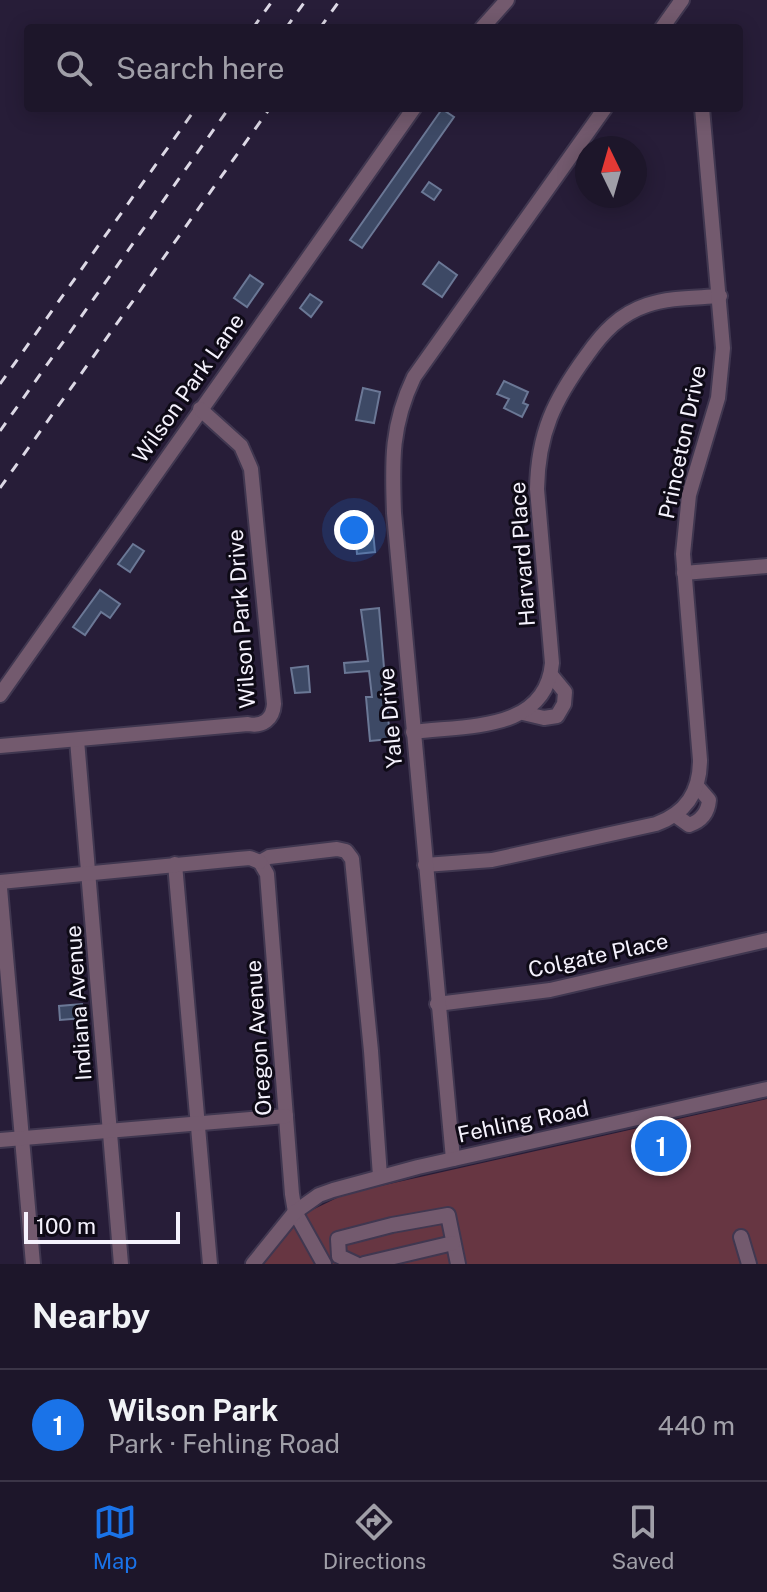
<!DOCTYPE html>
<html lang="en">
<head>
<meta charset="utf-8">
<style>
  body { margin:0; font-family:"Public Sans",sans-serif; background:#2a2336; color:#f1f3f6 }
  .compass { position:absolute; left:575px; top:136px; width:72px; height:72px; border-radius:50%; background:#1d162a; box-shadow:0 4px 20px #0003; rotate:355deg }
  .scale { position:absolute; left:24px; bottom:20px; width:156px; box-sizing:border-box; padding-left:8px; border:4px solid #f5f2fd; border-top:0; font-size:22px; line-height:28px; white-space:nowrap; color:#f5f2fd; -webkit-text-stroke:6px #0e0a16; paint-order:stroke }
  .you { position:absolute; left:354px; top:530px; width:28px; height:28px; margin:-20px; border:6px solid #fff; border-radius:50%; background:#1a73e8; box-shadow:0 0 0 12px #1a73e833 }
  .badge { display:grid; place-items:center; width:52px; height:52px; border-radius:50%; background:#1a73e8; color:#fff; font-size:26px; font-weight:700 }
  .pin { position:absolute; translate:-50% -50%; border:4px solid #fff; box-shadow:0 2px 8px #0006 }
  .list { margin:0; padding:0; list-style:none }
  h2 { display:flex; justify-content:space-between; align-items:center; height:104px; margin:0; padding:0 32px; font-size:34px }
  h2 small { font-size:26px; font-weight:400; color:#a09fa8 }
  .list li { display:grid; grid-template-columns:52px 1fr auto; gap:24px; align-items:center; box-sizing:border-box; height:112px; padding:0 32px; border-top:2px solid #3b3547 }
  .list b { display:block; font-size:30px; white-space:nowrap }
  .list p { margin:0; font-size:26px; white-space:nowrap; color:#a09fa8 }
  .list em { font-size:26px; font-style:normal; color:#a09fa8 }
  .icon { flex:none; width:44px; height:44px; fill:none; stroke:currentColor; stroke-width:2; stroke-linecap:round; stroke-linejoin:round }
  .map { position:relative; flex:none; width:767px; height:1264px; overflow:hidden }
  .search { position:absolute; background:#1d162a; box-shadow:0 4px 20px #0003; left:24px; right:24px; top:24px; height:88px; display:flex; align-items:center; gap:20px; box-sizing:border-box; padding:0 28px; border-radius:8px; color:#a09fa8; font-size:30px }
  .sheet { height:216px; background:#1d162a }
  nav { display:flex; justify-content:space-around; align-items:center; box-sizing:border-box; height:112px; border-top:2px solid #3b3547; background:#1d162a; font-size:22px; color:#a09fa8 }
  nav a { display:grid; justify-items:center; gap:4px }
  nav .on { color:#1a73e8 }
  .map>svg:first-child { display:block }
</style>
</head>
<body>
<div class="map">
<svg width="767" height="1264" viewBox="0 0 767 1264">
  <rect width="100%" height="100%" fill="#271d38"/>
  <polygon fill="#673642" points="767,1099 767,1264 264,1264 304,1214 345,1194"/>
  <g fill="#3d4965" stroke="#6b7896" stroke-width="2">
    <polygon points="442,109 454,117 362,248 350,240"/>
    <polygon points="429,182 441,190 434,200 422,192"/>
    <polygon points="439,262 457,275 442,297 423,284"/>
    <polygon points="250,275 263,284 247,307 234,298"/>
    <polygon points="310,294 322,302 311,317 300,308"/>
    <polygon points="504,381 528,392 523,403 528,405 522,417 504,408 509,399 497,394"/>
    <polygon points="363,388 380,392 374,423 356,420"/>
    <polygon points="372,521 375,552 357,554 354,522"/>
    <polygon points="133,544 144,551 130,572 118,564"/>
    <polygon points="100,590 120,604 110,618 101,612 85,635 73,627"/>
    <polygon points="379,608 390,739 370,741 366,697 372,697 369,671 345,673 344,663 368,661 361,610"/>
    <polygon points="308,666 310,692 295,693 291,668"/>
    <polygon points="82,1004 84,1018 60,1020 59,1006"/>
  </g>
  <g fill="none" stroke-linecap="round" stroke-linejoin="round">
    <defs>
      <g id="minor">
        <polyline points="482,28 507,0"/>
        <polyline points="662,28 682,0"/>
        <polyline points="684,573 767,566"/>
        <polyline points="0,695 414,108"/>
        <polyline points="523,713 544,718 557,716 564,704 565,692 551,675"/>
        <path d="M413,732C466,725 546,732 552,663L537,489C538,433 554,400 587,355C603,332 620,314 647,305C670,297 696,298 720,296"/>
        <polyline points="77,740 121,1264"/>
        <path d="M0,746L248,724C263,727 273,719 274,704L251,469L241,446L200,409"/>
        <path d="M675,815L689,825C701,821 708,813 709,800L697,786"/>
        <polyline points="260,862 269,857 337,849 346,851 352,859 371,1051 380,1176"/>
        <polyline points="260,862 267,874 292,1194 295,1212 324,1264"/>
        <polyline points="175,864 210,1264"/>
        <path d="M425,865L492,860L656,824C686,813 700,792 700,760L683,554L689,495L718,398L723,348L702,108"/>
        <polyline points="0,882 238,859 250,858 260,862"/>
        <polyline points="0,888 33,1264"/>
        <polyline points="437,1004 550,990 767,940"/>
        <polyline points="0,1140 286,1116"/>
        <path d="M453,1159L394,513C392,461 391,425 414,377L605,108"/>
        <polyline points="741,1237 749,1264"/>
        <polyline points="253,1264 295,1212 319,1195 333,1190 418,1167 767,1089"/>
        <polyline points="356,1264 339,1256 338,1239 392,1225 448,1215 458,1264"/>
        <polyline points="364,1264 453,1243"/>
      </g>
    </defs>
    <use href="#minor" stroke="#403750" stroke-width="18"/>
    <use href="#minor" stroke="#735a6e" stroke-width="14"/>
    <g stroke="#dcd8e5" stroke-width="3" stroke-dasharray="10 10" stroke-linecap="butt">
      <polyline points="253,28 273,0"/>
      <polyline points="286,28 306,0"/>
      <polyline points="320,28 340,0"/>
      <polyline points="0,384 196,108"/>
      <polyline points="0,431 229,108"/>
      <polyline points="0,488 270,108"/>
    </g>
  </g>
  <g text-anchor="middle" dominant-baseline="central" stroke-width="6" stroke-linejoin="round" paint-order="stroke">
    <g font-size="22" fill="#f5f2fd" stroke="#0e0a16">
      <text transform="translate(188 388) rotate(-55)">Wilson Park Lane</text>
      <text transform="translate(682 442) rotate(-78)">Princeton Drive</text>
      <text transform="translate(522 554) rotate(-94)">Harvard Place</text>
      <text transform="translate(241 619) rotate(-94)">Wilson Park Drive</text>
      <text transform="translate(390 718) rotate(-95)">Yale Drive</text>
      <text transform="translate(598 955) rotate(-12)">Colgate Place</text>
      <text transform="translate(78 1003) rotate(-94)">Indiana Avenue</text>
      <text transform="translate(258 1038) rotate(-94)">Oregon Avenue</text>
      <text transform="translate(523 1121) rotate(-12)">Fehling Road</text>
    </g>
  </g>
</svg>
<svg class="compass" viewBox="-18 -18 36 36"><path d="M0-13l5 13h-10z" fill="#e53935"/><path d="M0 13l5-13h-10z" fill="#a09fa8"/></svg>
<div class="scale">100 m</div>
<div class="you"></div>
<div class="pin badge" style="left:661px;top:1146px">1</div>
<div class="search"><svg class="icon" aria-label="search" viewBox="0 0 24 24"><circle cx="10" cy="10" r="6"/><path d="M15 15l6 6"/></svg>Search here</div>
</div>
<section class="sheet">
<h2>Nearby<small></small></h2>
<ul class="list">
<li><span class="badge">1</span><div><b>Wilson Park</b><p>Park · Fehling Road</p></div><em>440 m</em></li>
</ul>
</section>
<nav>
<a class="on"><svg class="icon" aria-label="map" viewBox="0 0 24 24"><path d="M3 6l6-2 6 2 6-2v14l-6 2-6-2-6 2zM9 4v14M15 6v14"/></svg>Map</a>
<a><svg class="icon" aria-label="directions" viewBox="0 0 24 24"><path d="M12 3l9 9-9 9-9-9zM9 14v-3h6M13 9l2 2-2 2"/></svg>Directions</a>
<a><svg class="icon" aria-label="saved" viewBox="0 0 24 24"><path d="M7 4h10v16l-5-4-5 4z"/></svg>Saved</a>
</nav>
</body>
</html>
